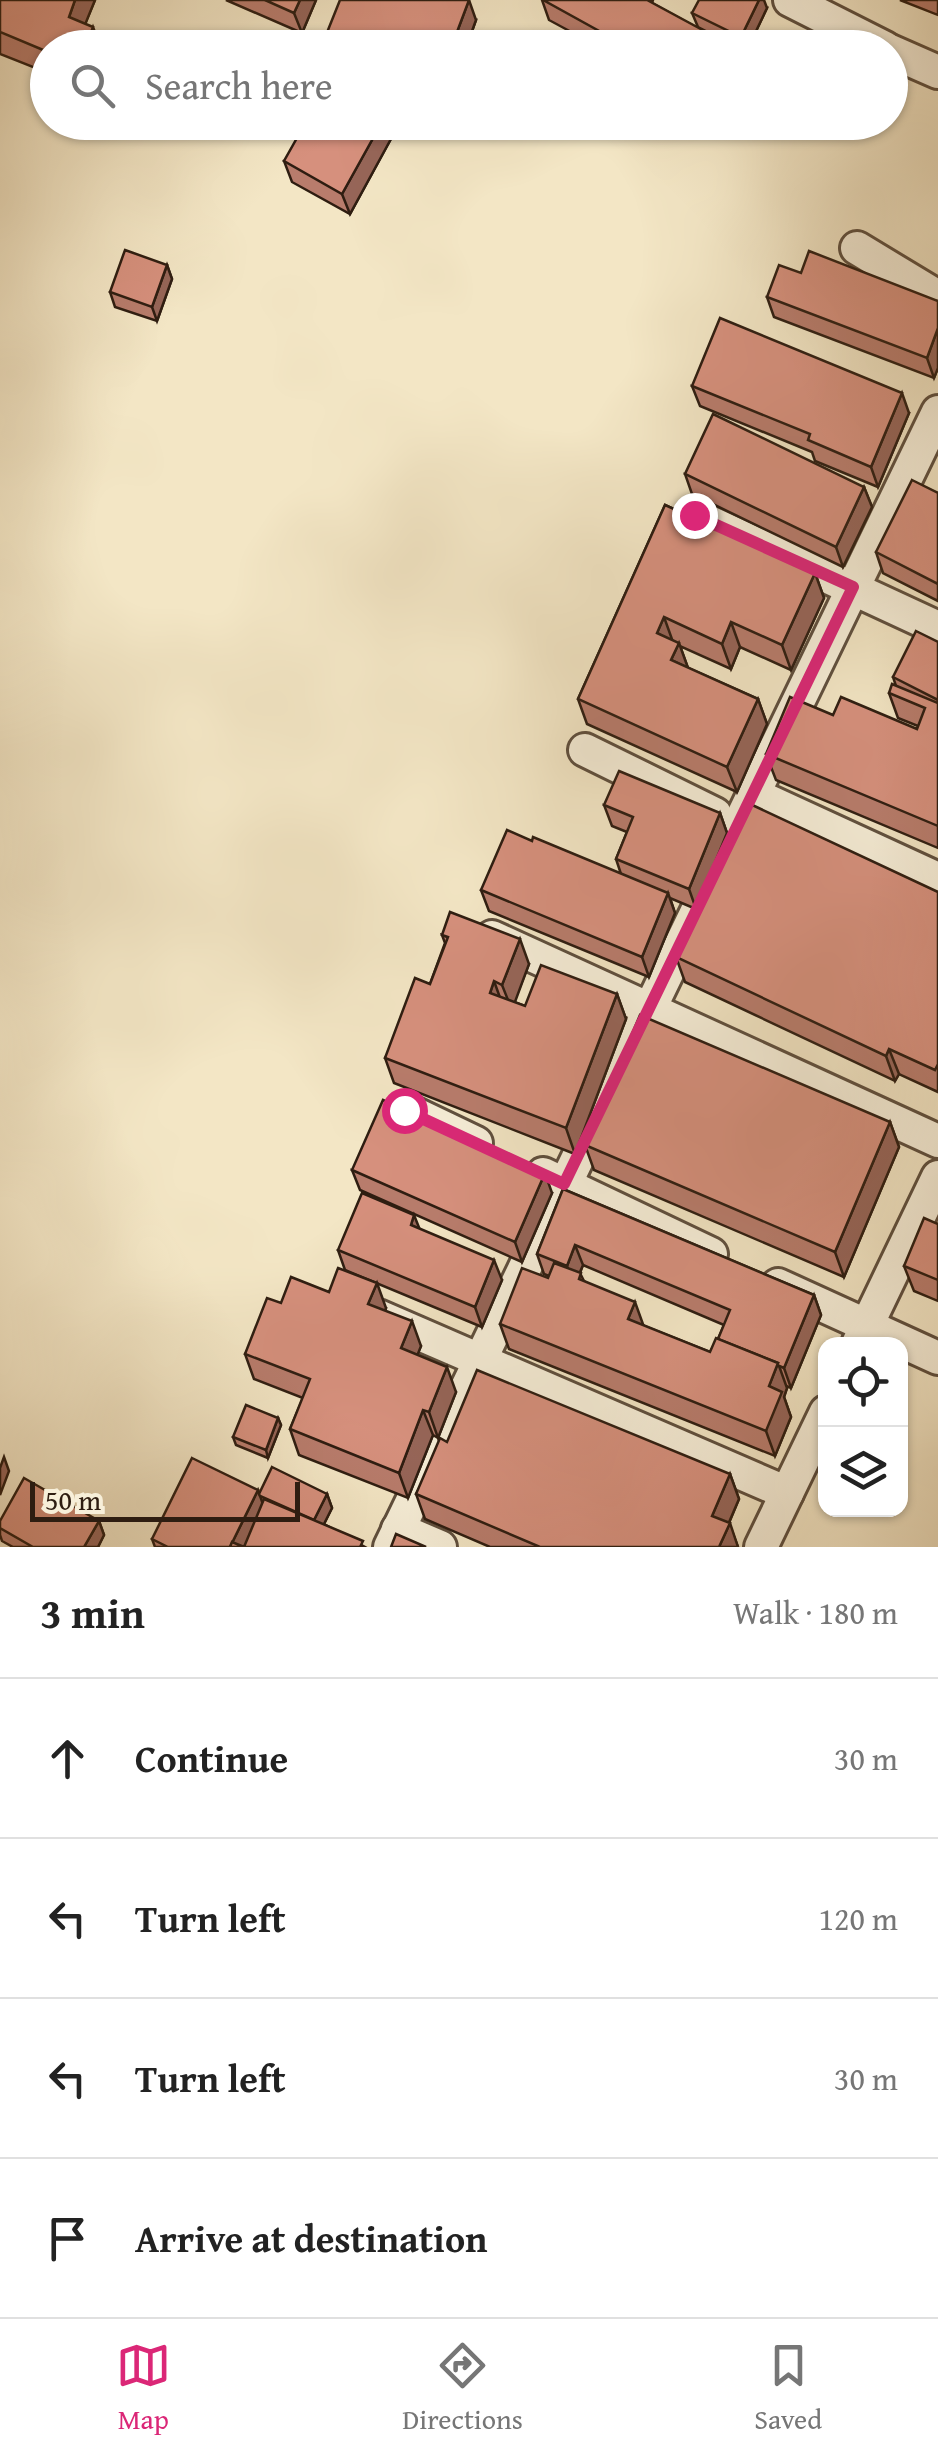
<!DOCTYPE html>
<html lang="en">
<head>
<meta charset="utf-8">
<style>
  body { margin:0; font-family:"Gentium Book Plus",serif; background:#f6f6f6; color:#222 }
  .controls { position:absolute; right:30px; bottom:30px; display:grid; overflow:hidden; border-radius:20px; box-shadow:0 2px 8px #0004 }
  .controls button { width:90px; height:90px; display:grid; place-items:center; padding:0; border:0; border-bottom:2px solid #e0e0e0; background:#fff; color:#222; font:50px sans-serif }
  .scale { position:absolute; left:30px; bottom:25px; width:270px; box-sizing:border-box; padding-left:10px; border:5px solid #2e1d11; border-top:0; font-size:28px; line-height:35px; white-space:nowrap; color:#2e1d11; -webkit-text-stroke:8px #f7efd9; paint-order:stroke }
  .stop { position:absolute; width:30px; height:30px; margin:-22px; border:8px solid #db2777; border-radius:50%; background:#fff }
  .stop.end { background:#db2777; border-color:#fff; box-shadow:0 2px 10px #0008 }
  .list { margin:0; padding:0; list-style:none }
  h2 { display:flex; justify-content:space-between; align-items:center; height:130px; margin:0; padding:0 40px; font-size:42px }
  h2 small { font-size:32px; font-weight:400; color:#767676 }
  .list li { display:grid; grid-template-columns:65px 1fr auto; gap:30px; align-items:center; box-sizing:border-box; height:160px; padding:0 40px; border-top:2px solid #e0e0e0 }
  .list b { display:block; font-size:38px; white-space:nowrap }
  .list em { font-size:32px; font-style:normal; color:#767676 }
  .icon { flex:none; width:55px; height:55px; fill:none; stroke:currentColor; stroke-width:2; stroke-linecap:round; stroke-linejoin:round }
  .map { position:relative; flex:none; width:938px; height:1547px; overflow:hidden }
  .search { position:absolute; background:#fff; box-shadow:0 2px 8px #0004; left:30px; right:30px; top:30px; height:110px; display:flex; align-items:center; gap:25px; box-sizing:border-box; padding:0 35px; border-radius:55px; color:#767676; font-size:38px }
  .sheet { height:770px; background:#fff }
  nav { display:flex; justify-content:space-around; align-items:center; box-sizing:border-box; height:140px; border-top:2px solid #e0e0e0; background:#fff; font-size:28px; color:#767676 }
  nav a { display:grid; justify-items:center; gap:5px }
  nav .on { color:#db2777 }
  .map>svg:first-child { display:block }
</style>
</head>
<body>
<div class="map">
<svg width="938" height="1547" viewBox="0 0 938 1547">
  <rect width="100%" height="100%" fill="#f3e6c5"/>
  <filter id="stains"><feTurbulence type="fractalNoise" baseFrequency=".002" numOctaves="4"/><feColorMatrix values="0 0 0 0 .2 0 0 0 0 .09 0 0 0 0 .02 0 0 0 .5 -.17"/></filter>
  <radialGradient id="worn" r=".72"><stop offset=".6" stop-color="#630" stop-opacity="0"/><stop offset="1" stop-color="#630" stop-opacity=".3"/></radialGradient>
  <g fill="none" stroke-linecap="round" stroke-linejoin="round">
    <defs>
      <g id="street">
        <polyline points="790,0 885,48"/>
        <polyline points="890,51 938,72"/>
        <polyline points="857,248 938,297"/>
        <polyline points="694,515 938,628"/>
        <polyline points="585,750 715,814"/>
        <polyline points="753,794 938,879"/>
        <polyline points="492,937 938,1141"/>
        <polyline points="405,1109 476,1143"/>
        <polyline points="543,1174 711,1254"/>
        <polyline points="778,1285 938,1358"/>
        <polyline points="378,1316 787,1493"/>
        <polyline points="858,1344 938,1177"/>
        <polyline points="398,1529 440,1547"/>
        <polyline points="390,1547 938,412"/>
        <polyline points="761,1547 826,1412"/>
      </g>
    </defs>
    <use href="#street" stroke="#5f4f3e" stroke-width="38"/>
    <use href="#street" stroke="#f7efd9" stroke-width="32"/>
  </g>
  <g fill="#b87c6c" stroke="#2e1d11" stroke-width="2.5" fill-rule="evenodd">
    <polygon points="0,0 95,0 85,24 48,48 48,73 0,54"/>
    <polygon points="226,0 316,0 302,33"/>
    <polygon points="542,0 653,0 652,3 734,48 601,48 549,20"/>
    <polygon points="900,0 938,0 938,15"/>
    <polygon points="767,8 748,48 739,48 698,27 692,13"/>
    <polygon points="476,20 466,48 331,48 326,35"/>
    <polygon points="392,137 350,214 292,182 284,161"/>
    <polygon points="167,265 172,279 157,321 115,307 110,292"/>
    <polygon points="767,297 938,301 938,368 934,378 774,317"/>
    <polygon points="692,386 909,413 878,487 815,461 812,452 700,406"/>
    <polygon points="685,474 864,487 872,507 843,567 692,494"/>
    <polygon points="938,493 938,601 883,573 876,552"/>
    <polygon points="665,505 815,573 824,598 791,670 740,647 731,669 680,646 688,668 758,699 767,724 737,792 587,724 578,699"/>
    <polygon points="938,642 938,848 776,780 766,754 833,715 917,729 918,726 898,718 889,693 896,686 893,677"/>
    <polygon points="604,805 720,813 727,833 696,909 670,898 675,913 649,977 489,911 481,890 532,841 621,874 616,859 627,832 612,826"/>
    <polygon points="711,882 938,892 938,1092 899,1074 895,1081 685,982 676,957 713,887"/>
    <polygon points="442,935 529,964 514,1002 525,1006 617,994 626,1019 575,1154 394,1083 385,1058 430,984 445,943"/>
    <polygon points="890,1122 899,1147 844,1277 594,1170 585,1145"/>
    <polygon points="352,1170 552,1193 522,1262 360,1190"/>
    <path d="M563,1189L814,1295L821,1315L791,1388L786,1386L787,1388L784,1397L791,1417L775,1456L509,1349L500,1324L548,1278L549,1276L544,1274L537,1254ZM583,1265L724,1325L718,1339L710,1352L644,1326L584,1281L580,1273Z"/>
    <polygon points="938,1224 938,1301 914,1291 904,1266"/>
    <polygon points="419,1229 502,1280 482,1327 345,1270 338,1250"/>
    <polygon points="329,1292 386,1308 385,1311 421,1346 417,1355 456,1392 438,1438 433,1435 408,1498 299,1455 290,1429 303,1398 254,1379 245,1354 281,1303"/>
    <polygon points="278,1418 281,1425 268,1458 236,1445 233,1437"/>
    <polygon points="447,1442 730,1474 739,1499 729,1523 738,1547 490,1547 425,1519 416,1494"/>
    <polygon points="259,1494 327,1494 332,1508 324,1524 365,1547 155,1547 152,1539"/>
    <polygon points="0,1521 99,1521 104,1535 98,1547 13,1547 2,1541 0,1535"/>
  </g>
  <g fill="#966558" stroke="#2e1d11" stroke-width="2.5">
    <polygon points="75,0 95,0 78,42 69,17"/>
    <polygon points="300,0 316,0 302,33 294,13"/>
    <polygon points="469,0 476,20 466,48 451,48"/>
    <polygon points="759,0 764,0 767,8 748,48 745,48 741,37"/>
    <polygon points="93,27 101,48 85,48"/>
    <polygon points="382,122 387,122 392,137 350,214 342,194"/>
    <polygon points="167,265 172,279 157,321 152,307"/>
    <polygon points="938,328 938,368 934,378 927,358"/>
    <polygon points="902,393 909,413 878,487 871,467"/>
    <polygon points="864,487 872,507 843,567 836,547"/>
    <polygon points="815,573 824,598 791,670 782,645"/>
    <polygon points="664,617 673,642 657,633"/>
    <polygon points="731,622 740,647 731,669 722,644"/>
    <polygon points="679,643 688,668 671,660"/>
    <polygon points="758,699 767,724 737,792 727,767"/>
    <polygon points="720,813 727,833 696,909 689,889"/>
    <polygon points="668,893 675,913 649,977 642,957"/>
    <polygon points="520,939 529,964 512,1010 502,985"/>
    <polygon points="494,981 503,1006 490,993"/>
    <polygon points="617,994 626,1019 575,1154 566,1128"/>
    <polygon points="889,1049 899,1074 895,1081 886,1056"/>
    <polygon points="890,1122 899,1147 844,1277 835,1252"/>
    <polygon points="545,1173 552,1193 522,1262 515,1242"/>
    <polygon points="414,1215 422,1235 411,1225"/>
    <polygon points="575,1245 583,1265 574,1286 567,1266"/>
    <polygon points="494,1260 502,1280 482,1327 475,1307"/>
    <polygon points="377,1283 386,1308 378,1329 368,1304"/>
    <polygon points="814,1295 821,1315 791,1388 784,1368"/>
    <polygon points="635,1302 644,1327 628,1319"/>
    <polygon points="412,1321 421,1346 410,1374 401,1348"/>
    <polygon points="778,1363 787,1388 784,1397 791,1417 775,1456 766,1431 769,1386"/>
    <polygon points="447,1367 456,1392 438,1438 429,1412"/>
    <polygon points="423,1410 433,1435 408,1498 399,1473"/>
    <polygon points="278,1418 281,1425 268,1458 266,1450"/>
    <polygon points="4,1457 9,1471 0,1495 0,1468"/>
    <polygon points="730,1474 739,1499 721,1541 712,1516"/>
    <polygon points="258,1490 265,1510 247,1547 230,1547"/>
    <polygon points="327,1494 332,1508 317,1538 312,1524"/>
    <polygon points="99,1521 104,1535 98,1547 84,1547"/>
    <polygon points="730,1523 738,1547 719,1547"/>
  </g>
  <g fill="#d6907d" stroke="#2e1d11" stroke-width="2.5">
    <polygon points="0,0 75,0 69,17 93,27 85,48 48,48 48,52 0,32"/>
    <polygon points="265,0 300,0 294,13"/>
    <polygon points="340,0 469,0 451,48 359,48 326,35"/>
    <polygon points="543,0 647,0 734,47 630,48"/>
    <polygon points="699,0 759,0 741,37 692,13"/>
    <polygon points="306,122 382,122 342,194 284,161"/>
    <polygon points="125,250 167,265 152,307 110,292"/>
    <polygon points="809,251 938,301 938,328 927,358 767,297 779,265 801,273"/>
    <polygon points="720,318 902,393 871,467 808,440 810,434 692,386"/>
    <polygon points="713,414 864,487 836,547 685,474"/>
    <polygon points="912,480 938,493 938,584 876,552"/>
    <polygon points="665,505 815,573 782,645 731,622 722,644 664,617 657,633 679,643 671,660 758,699 727,767 578,699"/>
    <polygon points="916,631 938,642 938,700 893,677"/>
    <polygon points="892,684 938,703 938,826 766,754 790,697 833,715 841,697 917,729 925,708 889,693"/>
    <polygon points="619,771 720,813 689,889 616,859 633,817 604,805"/>
    <polygon points="748,803 938,892 938,1064 935,1070 889,1049 886,1056 676,957 714,883 711,882"/>
    <polygon points="507,830 532,841 533,837 668,893 642,957 481,890"/>
    <polygon points="450,912 520,939 502,985 494,981 490,993 525,1006 541,965 617,994 566,1128 385,1058 415,978 430,984 448,937 442,935"/>
    <polygon points="640,1015 890,1122 835,1252 585,1145"/>
    <polygon points="383,1100 545,1173 515,1242 352,1170"/>
    <polygon points="563,1189 814,1295 784,1368 777,1365 778,1363 718,1339 730,1310 575,1245 567,1266 537,1254"/>
    <polygon points="362,1193 414,1215 411,1225 494,1260 475,1307 338,1250"/>
    <polygon points="924,1218 938,1224 938,1280 904,1266"/>
    <polygon points="554,1263 581,1273 579,1279 635,1302 628,1319 710,1352 716,1338 778,1363 769,1386 782,1392 766,1431 500,1324 522,1268 548,1278"/>
    <polygon points="338,1268 377,1283 368,1304 412,1321 401,1348 447,1367 429,1412 423,1410 399,1473 290,1429 310,1379 245,1354 267,1298 281,1303 291,1277 329,1292"/>
    <polygon points="477,1370 730,1474 712,1516 730,1523 719,1547 540,1547 416,1494 440,1438 447,1442"/>
    <polygon points="246,1405 278,1418 266,1450 233,1437"/>
    <polygon points="192,1458 258,1490 230,1547 168,1547 152,1539"/>
    <polygon points="272,1467 327,1494 314,1520 260,1496 259,1494"/>
    <polygon points="24,1478 99,1521 84,1547 33,1547 0,1528 0,1521"/>
    <polygon points="264,1499 363,1541 360,1547 230,1547 232,1542 244,1547"/>
    <polygon points="396,1534 426,1547 391,1547"/>
  </g>
  <g fill="none" stroke-linecap="round" stroke-linejoin="round">
    <polyline stroke="#db2777" stroke-width="12" points="404,1110 564,1184 853,587 694,515"/>
  </g>
  <rect width="100%" height="100%" filter="url(#stains)"/>
  <rect width="100%" height="100%" fill="url(#worn)"/>
</svg>
<div class="controls">
<button><svg class="icon" aria-label="locate" viewBox="0 0 24 24"><circle cx="12" cy="12" r="6"/><path d="M12 2v4M12 18v4M2 12h4M18 12h4"/></svg></button>
<button><svg class="icon" aria-label="layers" viewBox="0 0 24 24"><path d="M12 4l9 5-9 5-9-5zM3 14l9 5 9-5"/></svg></button>
</div>
<div class="scale">50 m</div>
<div class="stop" style="left:404px;top:1110px"></div>
<div class="stop end" style="left:694px;top:515px"></div>
<div class="search"><svg class="icon" aria-label="search" viewBox="0 0 24 24"><circle cx="10" cy="10" r="6"/><path d="M15 15l6 6"/></svg>Search here</div>
</div>
<section class="sheet">
<h2>3 min<small>Walk · 180 m</small></h2>
<ul class="list">
<li><svg class="icon" aria-label="ahead" viewBox="0 0 24 24"><path d="M12 20V5M6 11l6-6 6 6"/></svg><div><b>Continue</b></div><em>30 m</em></li>
<li><svg class="icon" aria-label="left" viewBox="0 0 24 24"><path d="M17 20v-9H6M10 6l-5 5 5 5"/></svg><div><b>Turn left</b></div><em>120 m</em></li>
<li><svg class="icon" aria-label="left" viewBox="0 0 24 24"><path d="M17 20v-9H6M10 6l-5 5 5 5"/></svg><div><b>Turn left</b></div><em>30 m</em></li>
<li><svg class="icon" aria-label="arrive" viewBox="0 0 24 24"><path d="M6 21V4h12l-3 4 3 4H6"/></svg><div><b>Arrive at destination</b></div></li>
</ul>
</section>
<nav>
<a class="on"><svg class="icon" aria-label="map" viewBox="0 0 24 24"><path d="M3 6l6-2 6 2 6-2v14l-6 2-6-2-6 2zM9 4v14M15 6v14"/></svg>Map</a>
<a><svg class="icon" aria-label="directions" viewBox="0 0 24 24"><path d="M12 3l9 9-9 9-9-9zM9 14v-3h6M13 9l2 2-2 2"/></svg>Directions</a>
<a><svg class="icon" aria-label="saved" viewBox="0 0 24 24"><path d="M7 4h10v16l-5-4-5 4z"/></svg>Saved</a>
</nav>
</body>
</html>
